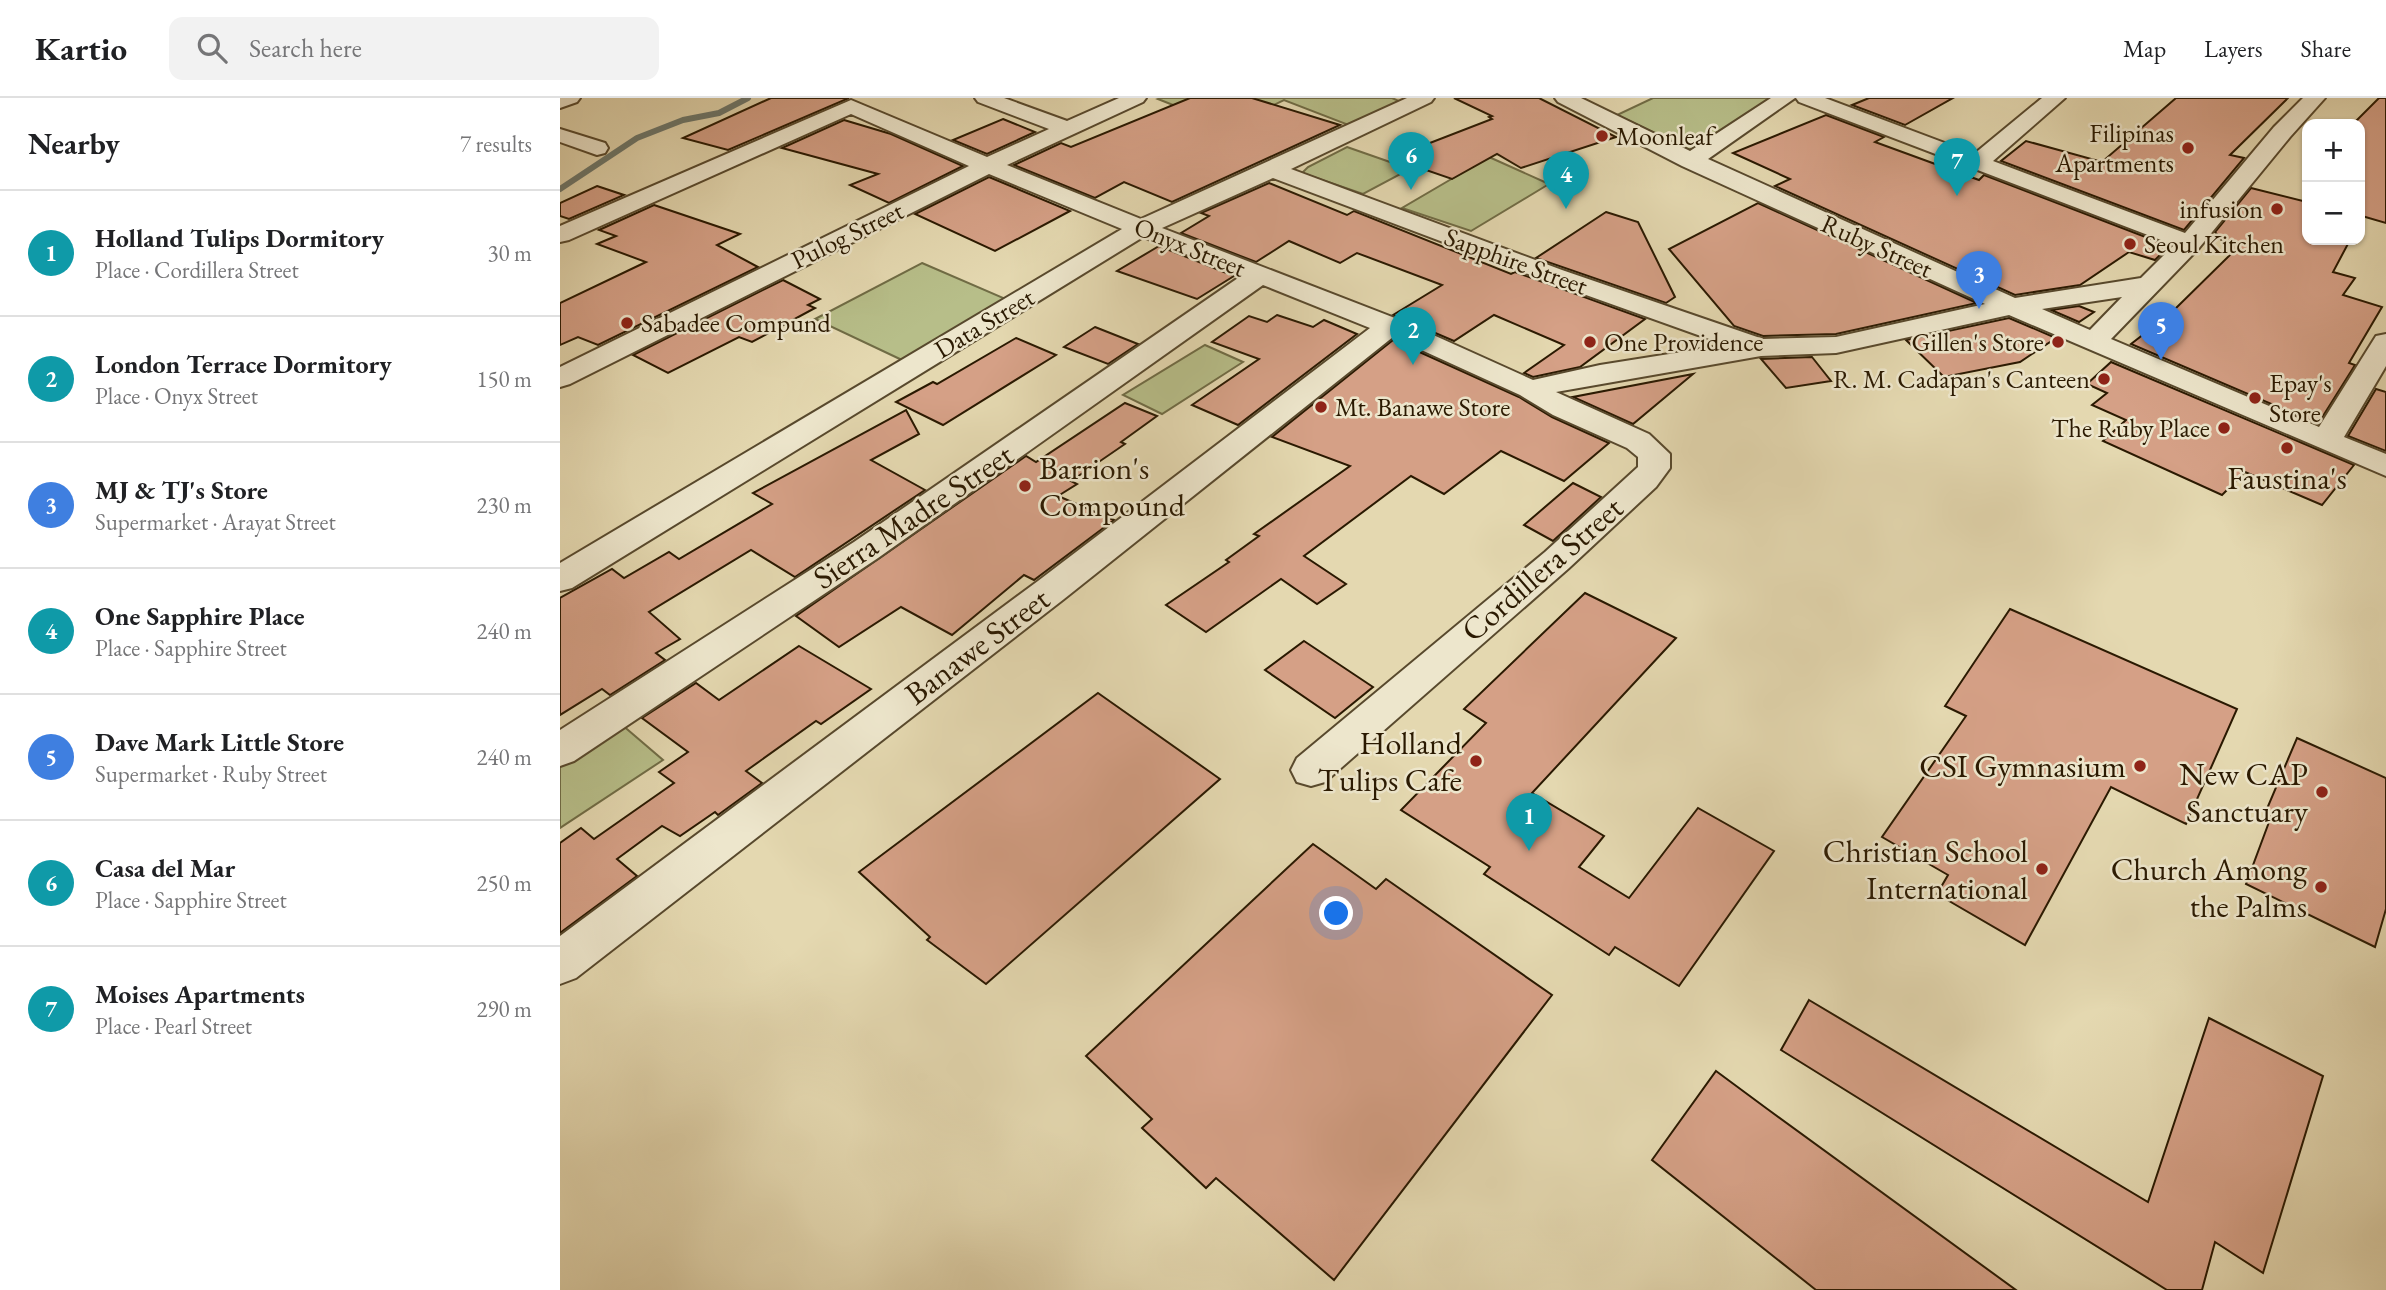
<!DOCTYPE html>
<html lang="en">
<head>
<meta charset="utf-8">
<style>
  body { margin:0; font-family:"EB Garamond",serif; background:#f2f2f2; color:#202124 }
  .controls { position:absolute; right:21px; top:21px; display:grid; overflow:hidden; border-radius:14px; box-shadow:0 2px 5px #0004 }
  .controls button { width:63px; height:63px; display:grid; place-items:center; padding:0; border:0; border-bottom:2px solid #e0e0e0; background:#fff; color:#202124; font:35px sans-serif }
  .you { position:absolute; left:777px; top:816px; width:24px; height:24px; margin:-18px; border:5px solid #fff; border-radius:50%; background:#1a73e8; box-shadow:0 0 0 10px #1a73e833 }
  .badge { display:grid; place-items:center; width:46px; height:46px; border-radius:50%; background:#db2777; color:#fff; font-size:23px; font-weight:700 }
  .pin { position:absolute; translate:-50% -58px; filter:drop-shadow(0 2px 4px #0008) }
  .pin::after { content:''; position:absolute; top:37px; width:24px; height:21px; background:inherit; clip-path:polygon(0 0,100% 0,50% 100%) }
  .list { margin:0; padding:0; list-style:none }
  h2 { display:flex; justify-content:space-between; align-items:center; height:91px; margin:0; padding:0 28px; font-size:30px }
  h2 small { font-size:23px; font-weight:400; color:#757577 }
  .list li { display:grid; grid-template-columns:46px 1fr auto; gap:21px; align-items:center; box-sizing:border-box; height:126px; padding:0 28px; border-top:2px solid #e0e0e0 }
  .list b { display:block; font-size:26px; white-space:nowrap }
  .list p { margin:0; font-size:23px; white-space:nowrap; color:#757577 }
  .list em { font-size:23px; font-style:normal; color:#757577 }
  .icon { flex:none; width:38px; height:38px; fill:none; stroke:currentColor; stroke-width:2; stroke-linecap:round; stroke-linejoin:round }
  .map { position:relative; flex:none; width:1826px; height:1192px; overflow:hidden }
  header { display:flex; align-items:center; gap:42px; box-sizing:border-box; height:98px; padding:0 35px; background:#fff; border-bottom:2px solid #e0e0e0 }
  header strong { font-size:33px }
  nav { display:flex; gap:38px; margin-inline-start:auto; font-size:24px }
  .search { width:490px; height:63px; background:#f2f2f2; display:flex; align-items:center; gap:18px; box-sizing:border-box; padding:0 24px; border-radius:14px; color:#757577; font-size:26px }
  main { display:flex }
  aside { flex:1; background:#fff }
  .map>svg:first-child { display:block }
</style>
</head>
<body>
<header>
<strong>Kartio</strong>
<div class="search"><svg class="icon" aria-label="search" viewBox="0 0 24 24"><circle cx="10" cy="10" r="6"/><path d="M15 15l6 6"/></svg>Search here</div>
<nav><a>Map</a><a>Layers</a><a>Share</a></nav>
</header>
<main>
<aside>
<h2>Nearby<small>7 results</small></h2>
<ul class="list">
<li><span class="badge" style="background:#0f9aa8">1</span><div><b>Holland Tulips Dormitory</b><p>Place · Cordillera Street</p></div><em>30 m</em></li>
<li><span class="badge" style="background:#0f9aa8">2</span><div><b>London Terrace Dormitory</b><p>Place · Onyx Street</p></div><em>150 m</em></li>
<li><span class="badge" style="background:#3f7fe0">3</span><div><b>MJ &amp; TJ's Store</b><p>Supermarket · Arayat Street</p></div><em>230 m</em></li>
<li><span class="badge" style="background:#0f9aa8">4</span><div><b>One Sapphire Place</b><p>Place · Sapphire Street</p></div><em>240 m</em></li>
<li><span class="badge" style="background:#3f7fe0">5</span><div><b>Dave Mark Little Store</b><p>Supermarket · Ruby Street</p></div><em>240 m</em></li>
<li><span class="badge" style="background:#0f9aa8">6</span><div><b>Casa del Mar</b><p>Place · Sapphire Street</p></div><em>250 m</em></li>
<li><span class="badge" style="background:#0f9aa8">7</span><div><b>Moises Apartments</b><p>Place · Pearl Street</p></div><em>290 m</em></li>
</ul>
</aside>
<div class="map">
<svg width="1826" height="1192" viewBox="0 0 1826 1192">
  <rect width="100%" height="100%" fill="#e4d8b0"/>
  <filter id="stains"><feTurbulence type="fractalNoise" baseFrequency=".00286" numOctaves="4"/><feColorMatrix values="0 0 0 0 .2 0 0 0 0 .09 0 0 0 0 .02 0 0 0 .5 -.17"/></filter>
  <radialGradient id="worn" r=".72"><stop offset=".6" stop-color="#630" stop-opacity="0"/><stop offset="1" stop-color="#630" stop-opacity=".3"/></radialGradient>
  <g fill="#b7be89" stroke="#706c45" stroke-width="2">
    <polygon points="601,0 832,0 839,3 791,28 724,2 668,29 598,1"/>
    <polygon points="1093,0 1217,0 1130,52 1057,17"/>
    <polygon points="787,49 850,71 803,96 742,75 748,69"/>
    <polygon points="929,59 989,86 911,133 842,110"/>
    <polygon points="362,165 448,202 342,262 255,221"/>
    <polygon points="645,247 683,264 602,316 563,297"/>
    <polygon points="61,626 103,662 0,730 0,664"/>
  </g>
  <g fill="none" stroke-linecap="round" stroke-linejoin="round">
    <polyline stroke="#6d786d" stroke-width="6" points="0,91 77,40 123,22 159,15 188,0"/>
  </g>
  <g fill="#d5a086" stroke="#2a1901" stroke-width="2">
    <polygon points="211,0 289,0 168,52 123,40"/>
    <polygon points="630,0 692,0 780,27 612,104 564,84 535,100 454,67 501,45 511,49"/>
    <polygon points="894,0 979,0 1056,39 961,70 937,56 892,81 831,60 932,21 929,19 932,18"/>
    <polygon points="1309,0 1393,0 1345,27 1292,7"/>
    <polygon points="1616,0 1728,0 1670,57 1684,60 1624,132 1441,63 1466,43 1542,64"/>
    <polygon points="1819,0 1826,0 1826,125 1802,118 1800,123 1800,26 1793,26"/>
    <polygon points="1266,17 1324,39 1315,44 1419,82 1424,77 1609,148 1595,162 1569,154 1520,187 1455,197 1215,88 1230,81 1173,55"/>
    <polygon points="443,21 475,34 427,56 393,42"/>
    <polygon points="284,22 331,36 403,68 329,105 290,87 318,76 222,50"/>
    <polygon points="429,79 510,113 435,153 355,116"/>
    <polygon points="709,85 787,117 794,113 951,176 955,174 1085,221 1020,269 973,279 964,275 1004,247 934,217 894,243 833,217 882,187 797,155 780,165 729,143 696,164 621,135 649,118 641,115"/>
    <polygon points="37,88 64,97 9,121 0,118 0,105"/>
    <polygon points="1691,90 1747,104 1747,142 1790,142 1773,174 1795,180 1783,197 1822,209 1789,265 1795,267 1758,326 1571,246 1611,215 1672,155 1655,134"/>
    <polygon points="1198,105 1417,205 1276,236 1203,238 1174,228 1109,151"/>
    <polygon points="94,107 180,136 157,147 198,169 38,247 18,239 0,247 0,205 86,164 37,146 56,138 39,132"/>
    <polygon points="1046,114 1078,124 1115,199 1106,205 976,160"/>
    <polygon points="599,148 674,178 637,201 557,173"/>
    <polygon points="223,182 260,201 248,207 255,210 192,244 179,239 108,275 73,257"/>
    <polygon points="1519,208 1534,214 1519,224 1491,212"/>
    <polygon points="717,217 753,229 764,222 797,236 678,327 632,307 699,261 652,244 689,218 707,224"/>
    <polygon points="1449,220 1496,240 1460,264 1384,279 1346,242"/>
    <polygon points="535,229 578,246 548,266 504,249"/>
    <polygon points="456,240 496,257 383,327 336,304 373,284 377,286"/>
    <polygon points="833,242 959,299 992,319 1049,345 1004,383 941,353 884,396 851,378 744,458 786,486 757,506 721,481 646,534 606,507 669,464 666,462 699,438 694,436 790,368 712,339"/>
    <polygon points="1252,259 1271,283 1226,290 1201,261"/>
    <polygon points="1551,264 1794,367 1762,407 1685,374 1662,397 1543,343 1566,322 1532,307 1547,295 1527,286"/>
    <polygon points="1133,276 1073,326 1013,299"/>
    <polygon points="1816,291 1826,294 1826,353 1788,338"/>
    <polygon points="565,305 597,318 561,344 565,346 511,383 517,386 498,398 554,422 474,482 464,477 392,537 341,509 279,549 236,518 466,358 476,364"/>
    <polygon points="346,312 359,336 311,362 365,392 235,479 191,452 89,514 120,541 96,555 105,562 50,597 42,591 0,617 0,500 52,471 64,480 109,454 119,461 212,406 193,395"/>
    <polygon points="1013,385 1041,399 993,443 964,427"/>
    <polygon points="1025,495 1116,540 972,695 1044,738 1019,769 1069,800 1138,710 1214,753 1119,888 1055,849 1049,857 924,776 930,769 841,712 926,625 904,611"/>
    <polygon points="1450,511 1677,611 1626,726 1551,689 1465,847 1377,796 1388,777 1322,739 1406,618 1385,608"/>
    <polygon points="744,543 813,589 775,620 705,572"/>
    <polygon points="239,548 311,591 261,626 256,623 186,673 202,685 158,717 155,714 120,738 102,728 57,761 77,778 0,835 0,745 21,730 34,741 114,685 99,674 128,654 82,620 136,585 159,602"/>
    <polygon points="538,595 660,681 426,886 367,842 370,839 299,774"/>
    <polygon points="1737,640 1826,680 1826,811 1815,849 1686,786 1712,716 1706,713"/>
    <polygon points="753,746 816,791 826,781 992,897 774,1182 656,1080 646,1090 582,1030 592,1021 526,958"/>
    <polygon points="1249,902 1588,1104 1649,920 1763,978 1703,1175 1655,1144 1642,1192 1607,1192 1221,952"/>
    <polygon points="1156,973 1206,1010 1456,1192 1256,1192 1092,1062"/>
  </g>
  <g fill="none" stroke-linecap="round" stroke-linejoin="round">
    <defs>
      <g id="minor">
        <polygon points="0,0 20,0 17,4 0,10"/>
        <path d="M415,0H444L507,23L559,0H586L583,4L447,67L581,121L847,0H874L871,4L731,71L1002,172L1203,241L1276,239L1425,206L1122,68L998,4L995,0H1021L1130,53L1211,0H1235L1148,61L1455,200L1581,180L1614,147L1239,4L1236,0H1265L1414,56L1482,0H1505L1433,63L1625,135L1714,29L1743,0H1765L1730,39L1639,150L1551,241L1759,329L1816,238L1826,236V268L1784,339L1826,356V378L1449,217L1276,255L1201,258L996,294L1089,336L1110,356V370L1096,389L1009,470L765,684L751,688L737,684L731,672L737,660L985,454L1078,369V359L1067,350L993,317L960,297L833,239L504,501L16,880L0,886V838L478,483L810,230L703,187L318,460L14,663L0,668V632L294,444L681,178L583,139L12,490L0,493V465L562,131L429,76L10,286L0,289V269L409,68L291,16L9,142L0,144V128L291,2L427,59L489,31L418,4ZM713,80L984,182L1166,247L1040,267L973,282L840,222L602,130ZM1562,199L1530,232L1482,211Z"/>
        <polygon points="0,31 45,45 48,50 45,55 37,57 0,44"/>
      </g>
    </defs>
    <use href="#minor" stroke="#58492d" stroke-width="4"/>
    <use href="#minor" fill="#ede6cc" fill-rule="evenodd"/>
  </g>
  <g fill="#8f2418" stroke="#ede6cc" stroke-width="2.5">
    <circle cx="1042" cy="38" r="7"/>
    <circle cx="1628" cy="50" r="7"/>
    <circle cx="1717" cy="111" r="7"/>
    <circle cx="1570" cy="146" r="7"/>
    <circle cx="67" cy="225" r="7"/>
    <circle cx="1030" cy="244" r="7"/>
    <circle cx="1498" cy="244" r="7"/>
    <circle cx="1544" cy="281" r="7"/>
    <circle cx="1695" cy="300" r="7"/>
    <circle cx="761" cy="309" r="7"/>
    <circle cx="1664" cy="330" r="7"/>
    <circle cx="1727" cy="350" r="7"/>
    <circle cx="465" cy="388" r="7"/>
    <circle cx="916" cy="663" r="7"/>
    <circle cx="1580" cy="668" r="7"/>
    <circle cx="1762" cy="694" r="7"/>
    <circle cx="1482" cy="771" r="7"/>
    <circle cx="1761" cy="789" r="7"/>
  </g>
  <g text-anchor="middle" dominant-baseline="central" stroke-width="5" stroke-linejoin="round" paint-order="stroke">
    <g font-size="26" fill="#2a1901" stroke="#ede6cc" text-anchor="start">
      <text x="1614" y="35" text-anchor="end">Filipinas<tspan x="1614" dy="30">Apartments</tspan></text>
      <text x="1056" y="38">Moonleaf</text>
      <text x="1703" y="111" text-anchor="end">infusion</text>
      <text x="1584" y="146">Seoul Kitchen</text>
      <text x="81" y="225">Sabadee Compund</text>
      <text x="1044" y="244">One Providence</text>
      <text x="1484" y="244" text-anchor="end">Gillen's Store</text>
      <text x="1530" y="281" text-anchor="end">R. M. Cadapan's Canteen</text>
      <text x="1709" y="285">Epay's<tspan x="1709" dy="30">Store</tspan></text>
      <text x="775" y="309">Mt. Banawe Store</text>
      <text x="1650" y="330" text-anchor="end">The Ruby Place</text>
    </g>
    <g font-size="26" fill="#2a1901" stroke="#ede6cc">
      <text transform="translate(287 137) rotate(-26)">Pulog Street</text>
      <text transform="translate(1317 148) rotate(24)">Ruby Street</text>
      <text transform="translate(630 149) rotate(22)">Onyx Street</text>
      <text transform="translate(956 163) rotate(20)">Sapphire Street</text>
      <text transform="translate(424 225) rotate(-31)">Data Street</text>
    </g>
    <g font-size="32" fill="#2a1901" stroke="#ede6cc" text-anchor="end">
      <text x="479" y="370" text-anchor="start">Barrion's<tspan x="479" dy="37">Compound</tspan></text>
      <text x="1727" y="380" text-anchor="middle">Faustina's</text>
      <text x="902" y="645">Holland<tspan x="902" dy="37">Tulips Cafe</tspan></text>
      <text x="1566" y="668">CSI Gymnasium</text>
      <text x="1748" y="676">New CAP<tspan x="1748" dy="37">Sanctuary</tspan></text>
      <text x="1468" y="753">Christian School<tspan x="1468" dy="37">International</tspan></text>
      <text x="1747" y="771">Church Among<tspan x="1747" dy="37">the Palms</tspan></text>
    </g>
    <g font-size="32" fill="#2a1901" stroke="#ede6cc">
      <text transform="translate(353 418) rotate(-34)">Sierra Madre Street</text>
      <text transform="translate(982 471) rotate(-41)">Cordillera Street</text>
      <text transform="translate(417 548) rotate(-37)">Banawe Street</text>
    </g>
  </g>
  <rect width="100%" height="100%" filter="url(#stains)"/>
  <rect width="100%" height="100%" fill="url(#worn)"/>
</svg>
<div class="controls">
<button>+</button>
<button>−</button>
</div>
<div class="you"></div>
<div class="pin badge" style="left:969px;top:753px;background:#0f9aa8">1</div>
<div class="pin badge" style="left:853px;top:267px;background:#0f9aa8">2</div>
<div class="pin badge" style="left:1419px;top:211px;background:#3f7fe0">3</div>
<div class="pin badge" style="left:1006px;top:111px;background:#0f9aa8">4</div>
<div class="pin badge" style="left:1601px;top:262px;background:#3f7fe0">5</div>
<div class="pin badge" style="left:851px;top:92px;background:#0f9aa8">6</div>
<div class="pin badge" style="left:1397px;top:98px;background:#0f9aa8">7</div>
</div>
</main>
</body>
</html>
